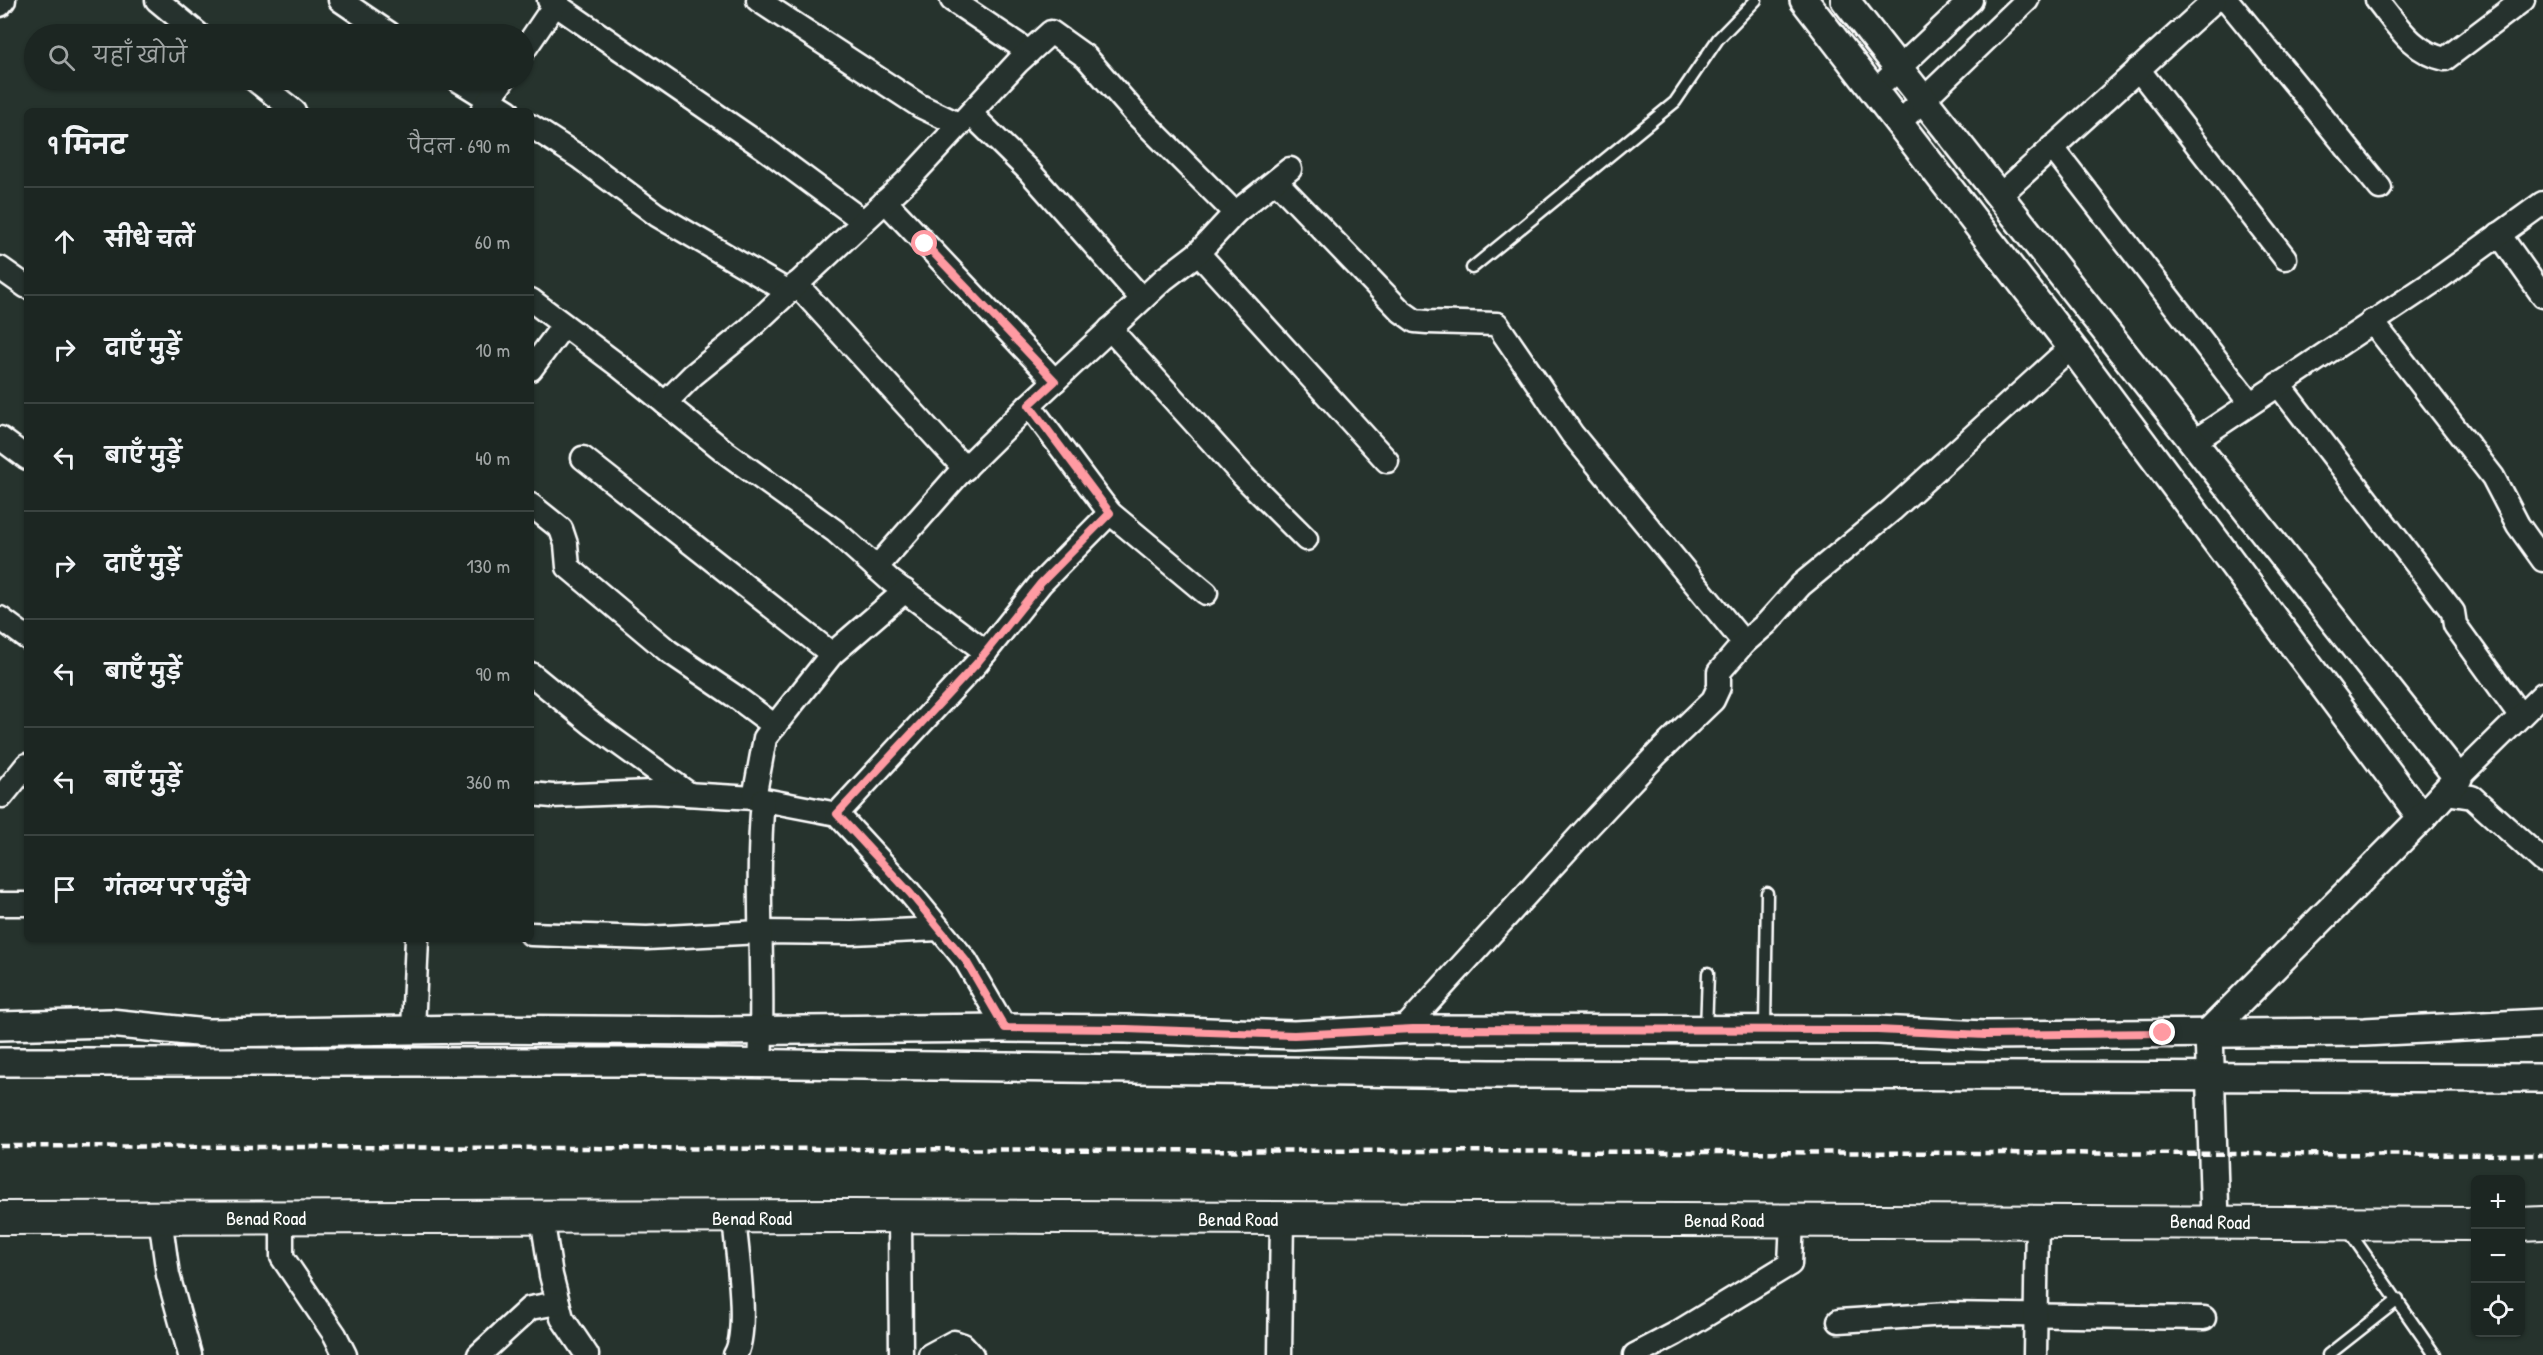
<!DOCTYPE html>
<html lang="hi">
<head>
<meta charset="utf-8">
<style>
  body { margin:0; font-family:"Patrick Hand","Playpen Sans Deva",sans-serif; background:#252e2a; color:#f1f3f6 }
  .controls { position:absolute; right:18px; bottom:18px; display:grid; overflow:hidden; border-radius:9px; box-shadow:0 2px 4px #0004 }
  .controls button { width:54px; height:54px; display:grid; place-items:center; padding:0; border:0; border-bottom:2px solid #3a4340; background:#1c2622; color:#f1f3f6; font:30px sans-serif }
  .stop { position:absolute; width:18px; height:18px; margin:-14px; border:4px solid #ff9aa2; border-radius:50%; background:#fff }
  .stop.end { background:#ff9aa2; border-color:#fff; box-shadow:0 2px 6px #0008 }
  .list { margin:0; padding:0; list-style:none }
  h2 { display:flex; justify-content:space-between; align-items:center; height:78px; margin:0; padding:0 24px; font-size:26px }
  h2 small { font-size:20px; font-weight:400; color:#a0a5a5 }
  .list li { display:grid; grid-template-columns:39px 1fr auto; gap:18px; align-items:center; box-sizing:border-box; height:108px; padding:0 24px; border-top:2px solid #3a4340 }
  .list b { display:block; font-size:22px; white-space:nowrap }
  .list em { font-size:20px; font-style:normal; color:#a0a5a5 }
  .icon { flex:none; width:33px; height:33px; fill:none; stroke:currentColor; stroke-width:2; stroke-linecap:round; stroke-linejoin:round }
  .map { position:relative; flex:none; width:2543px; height:1355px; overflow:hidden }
  .search { position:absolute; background:#1c2622; box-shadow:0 2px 4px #0004; left:24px; top:24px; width:510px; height:66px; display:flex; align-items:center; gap:15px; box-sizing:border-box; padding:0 21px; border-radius:33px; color:#a0a5a5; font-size:22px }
  .panel { position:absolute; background:#1c2622; box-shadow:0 2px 4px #0004; left:24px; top:108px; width:510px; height:834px; border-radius:9px }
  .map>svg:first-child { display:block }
</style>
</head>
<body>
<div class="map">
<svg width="2543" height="1355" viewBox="0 0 2543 1355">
  <rect width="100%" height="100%" fill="#26332d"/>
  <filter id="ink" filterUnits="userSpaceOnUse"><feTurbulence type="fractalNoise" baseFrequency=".0167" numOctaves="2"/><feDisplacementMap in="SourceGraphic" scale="12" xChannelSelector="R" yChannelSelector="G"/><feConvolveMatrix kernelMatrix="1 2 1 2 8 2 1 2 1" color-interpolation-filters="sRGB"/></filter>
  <g filter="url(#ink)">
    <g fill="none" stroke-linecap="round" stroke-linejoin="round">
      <defs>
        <g id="service">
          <polyline points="1472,268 1675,102 1718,39 1756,0"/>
          <polyline points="1765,1028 1767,893"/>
          <polyline points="1706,1031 1708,973"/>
          <polyline points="2348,1230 2435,1355"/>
          <polyline points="2328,1355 2398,1300"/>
        </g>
        <g id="minor">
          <polyline points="157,0 198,34"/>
          <polyline points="340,0 390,34"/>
          <polyline points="549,0 763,147 863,221"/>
          <polyline points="758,0 920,106 960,125"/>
          <polyline points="952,0 1029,52"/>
          <polyline points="2227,0 2380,188"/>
          <path d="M2377,0C2397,25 2412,52 2445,59L2523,0"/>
          <polyline points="0,5 4,0"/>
          <polyline points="524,50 558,0"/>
          <polyline points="2138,69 2285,258"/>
          <polyline points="255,80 294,111"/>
          <polyline points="458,80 508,111"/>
          <polyline points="1875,91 1971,0"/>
          <polyline points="482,111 503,80"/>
          <polyline points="971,114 1028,170 1142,299"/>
          <polyline points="1899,123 2027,0"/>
          <polyline points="531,126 579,157 657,215 789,292"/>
          <polyline points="2052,147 2250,403"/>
          <polyline points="1276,181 1401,311 1415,321 1427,322 1497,324 1572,434 1744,643"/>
          <polyline points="1999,196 2215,0"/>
          <polyline points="885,201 1055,381"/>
          <polyline points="2499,234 2543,296"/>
          <polyline points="1198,253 1387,461"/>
          <polyline points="0,268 27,287"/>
          <polyline points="796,284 965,469"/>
          <polyline points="531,300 619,366 728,454 835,531 891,581 986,652"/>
          <polyline points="2372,321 2493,477 2518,525 2543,560"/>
          <polyline points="1110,329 1243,476 1306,539"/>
          <polyline points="531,369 563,326"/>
          <polyline points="2278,384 2453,612 2455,625 2520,715"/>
          <polyline points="665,403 693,375 747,331 909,179 1018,62 1051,32 1086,57 1135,113 1235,213"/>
          <polyline points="1029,405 1110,513"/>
          <polyline points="0,438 27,458"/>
          <polyline points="2193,442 2442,276 2543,203"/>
          <polyline points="583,458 832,654"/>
          <polyline points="531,505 561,529 566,544 568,567 668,651 736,697 775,726"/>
          <polyline points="876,568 957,476 1029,405 1164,279 1198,253 1235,213 1290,169"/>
          <polyline points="0,618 27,638"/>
          <polyline points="531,674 592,724 689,794"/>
          <polyline points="2458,778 2543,694"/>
          <polyline points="2446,793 2472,797 2543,861"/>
          <polyline points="531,794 552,796 651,792 754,798 837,814 910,893 966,961 1005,1028"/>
          <polyline points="2,796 27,765"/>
          <polyline points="754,798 765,738 832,654 905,591"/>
          <polyline points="837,814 977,663 1041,583 1110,513 1206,593"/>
          <polyline points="0,904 27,904"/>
          <polyline points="531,934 647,938 760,932 852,933 939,929"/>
          <polyline points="413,1030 417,939"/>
          <polyline points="1403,1030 1588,827 1657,754 1713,700 1719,687 1719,672 1744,643 1767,623 1801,585 1892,510 2058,359 2073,349"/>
          <path d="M760,1063C765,975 755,887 763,800"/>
          <polyline points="160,1217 168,1275 190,1355"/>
          <polyline points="282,1217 282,1257 335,1335 345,1355"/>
          <polyline points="542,1217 551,1275 562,1318 587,1355"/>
          <path d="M734,1217C736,1247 750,1331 735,1355"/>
          <polyline points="900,1217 901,1355"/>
          <polyline points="1839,1321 1947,1314 2204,1318"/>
          <polyline points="479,1355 530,1308 558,1303"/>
          <polyline points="930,1355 954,1342 963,1345 972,1355"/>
          <polyline points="1280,1355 1282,1218"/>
          <polyline points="1635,1355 1675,1334 1790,1264 1792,1220"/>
          <polyline points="2035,1355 2037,1220"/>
        </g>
        <g id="tertiary">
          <polyline points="1804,0 2073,349 2422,818"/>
          <polyline points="1845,0 2458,778 2422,818 2209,1032 2215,1221"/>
          <polyline points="0,1026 110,1023 206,1033 474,1029 712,1031 1005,1028 1126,1029 1294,1035 1413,1029 1877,1030 1985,1035 2364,1032 2543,1023"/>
          <polyline points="0,1062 649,1062 1490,1074 2543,1078"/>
        </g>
        <g id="secondary">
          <polyline points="0,1218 849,1216 2476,1224"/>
          <polyline points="2520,1224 2543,1223"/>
        </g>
      </defs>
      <use href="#service" stroke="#fff" stroke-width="15"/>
      <use href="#minor" stroke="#fff" stroke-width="27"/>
      <use href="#tertiary" stroke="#fff" stroke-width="32"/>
      <use href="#secondary" stroke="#fff" stroke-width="36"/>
      <use href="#service" stroke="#26332d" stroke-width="10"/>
      <use href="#minor" stroke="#26332d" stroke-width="22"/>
      <use href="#tertiary" stroke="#26332d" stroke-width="27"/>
      <use href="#secondary" stroke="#26332d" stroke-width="32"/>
      <polyline stroke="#fff" stroke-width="4.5" stroke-dasharray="9 4.5" stroke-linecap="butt" points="0,1146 2543,1155"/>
    </g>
  </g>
  <g fill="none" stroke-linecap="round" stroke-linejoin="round" filter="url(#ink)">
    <polyline stroke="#ff9aa2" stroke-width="8" points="925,244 1055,381 1029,405 1110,513 1041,583 977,663 837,814 910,893 966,961 1005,1028 1126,1029 1294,1035 1413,1029 1877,1030 1985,1035 2163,1033"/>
  </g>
  <g text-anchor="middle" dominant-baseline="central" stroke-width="4.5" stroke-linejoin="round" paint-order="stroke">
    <g font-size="20" fill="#fff" stroke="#26332d">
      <text x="266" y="1217">Benad Road</text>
      <text x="752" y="1217">Benad Road</text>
      <text x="1238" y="1218">Benad Road</text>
      <text x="1724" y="1219">Benad Road</text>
      <text transform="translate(2210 1221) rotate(1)">Benad Road</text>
    </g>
  </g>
</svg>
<div class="controls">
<button>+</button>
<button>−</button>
<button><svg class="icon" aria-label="locate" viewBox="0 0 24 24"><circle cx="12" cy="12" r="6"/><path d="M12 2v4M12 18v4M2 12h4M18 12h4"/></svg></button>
</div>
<div class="stop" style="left:925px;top:244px"></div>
<div class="stop end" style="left:2163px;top:1033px"></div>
<div class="search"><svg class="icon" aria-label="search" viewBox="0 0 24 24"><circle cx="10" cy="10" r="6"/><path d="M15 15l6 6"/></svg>यहाँ खोजें</div>
<section class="panel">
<h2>9 मिनट<small>पैदल · 690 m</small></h2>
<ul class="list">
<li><svg class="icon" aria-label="ahead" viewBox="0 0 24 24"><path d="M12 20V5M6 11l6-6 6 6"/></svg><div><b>सीधे चलें</b></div><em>60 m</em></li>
<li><svg class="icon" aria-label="right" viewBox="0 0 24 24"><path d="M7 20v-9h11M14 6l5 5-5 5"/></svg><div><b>दाएँ मुड़ें</b></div><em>10 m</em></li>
<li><svg class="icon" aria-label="left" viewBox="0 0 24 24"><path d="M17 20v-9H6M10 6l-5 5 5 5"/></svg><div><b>बाएँ मुड़ें</b></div><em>40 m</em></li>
<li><svg class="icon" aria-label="right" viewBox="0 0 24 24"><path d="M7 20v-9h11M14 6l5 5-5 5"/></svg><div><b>दाएँ मुड़ें</b></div><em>130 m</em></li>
<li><svg class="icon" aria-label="left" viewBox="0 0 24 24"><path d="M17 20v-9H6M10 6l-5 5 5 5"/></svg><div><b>बाएँ मुड़ें</b></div><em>90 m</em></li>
<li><svg class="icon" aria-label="left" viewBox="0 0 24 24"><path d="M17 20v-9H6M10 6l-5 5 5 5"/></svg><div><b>बाएँ मुड़ें</b></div><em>360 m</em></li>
<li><svg class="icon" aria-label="arrive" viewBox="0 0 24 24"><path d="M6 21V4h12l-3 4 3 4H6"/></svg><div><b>गंतव्य पर पहुँचे</b></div></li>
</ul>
</section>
</div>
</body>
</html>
